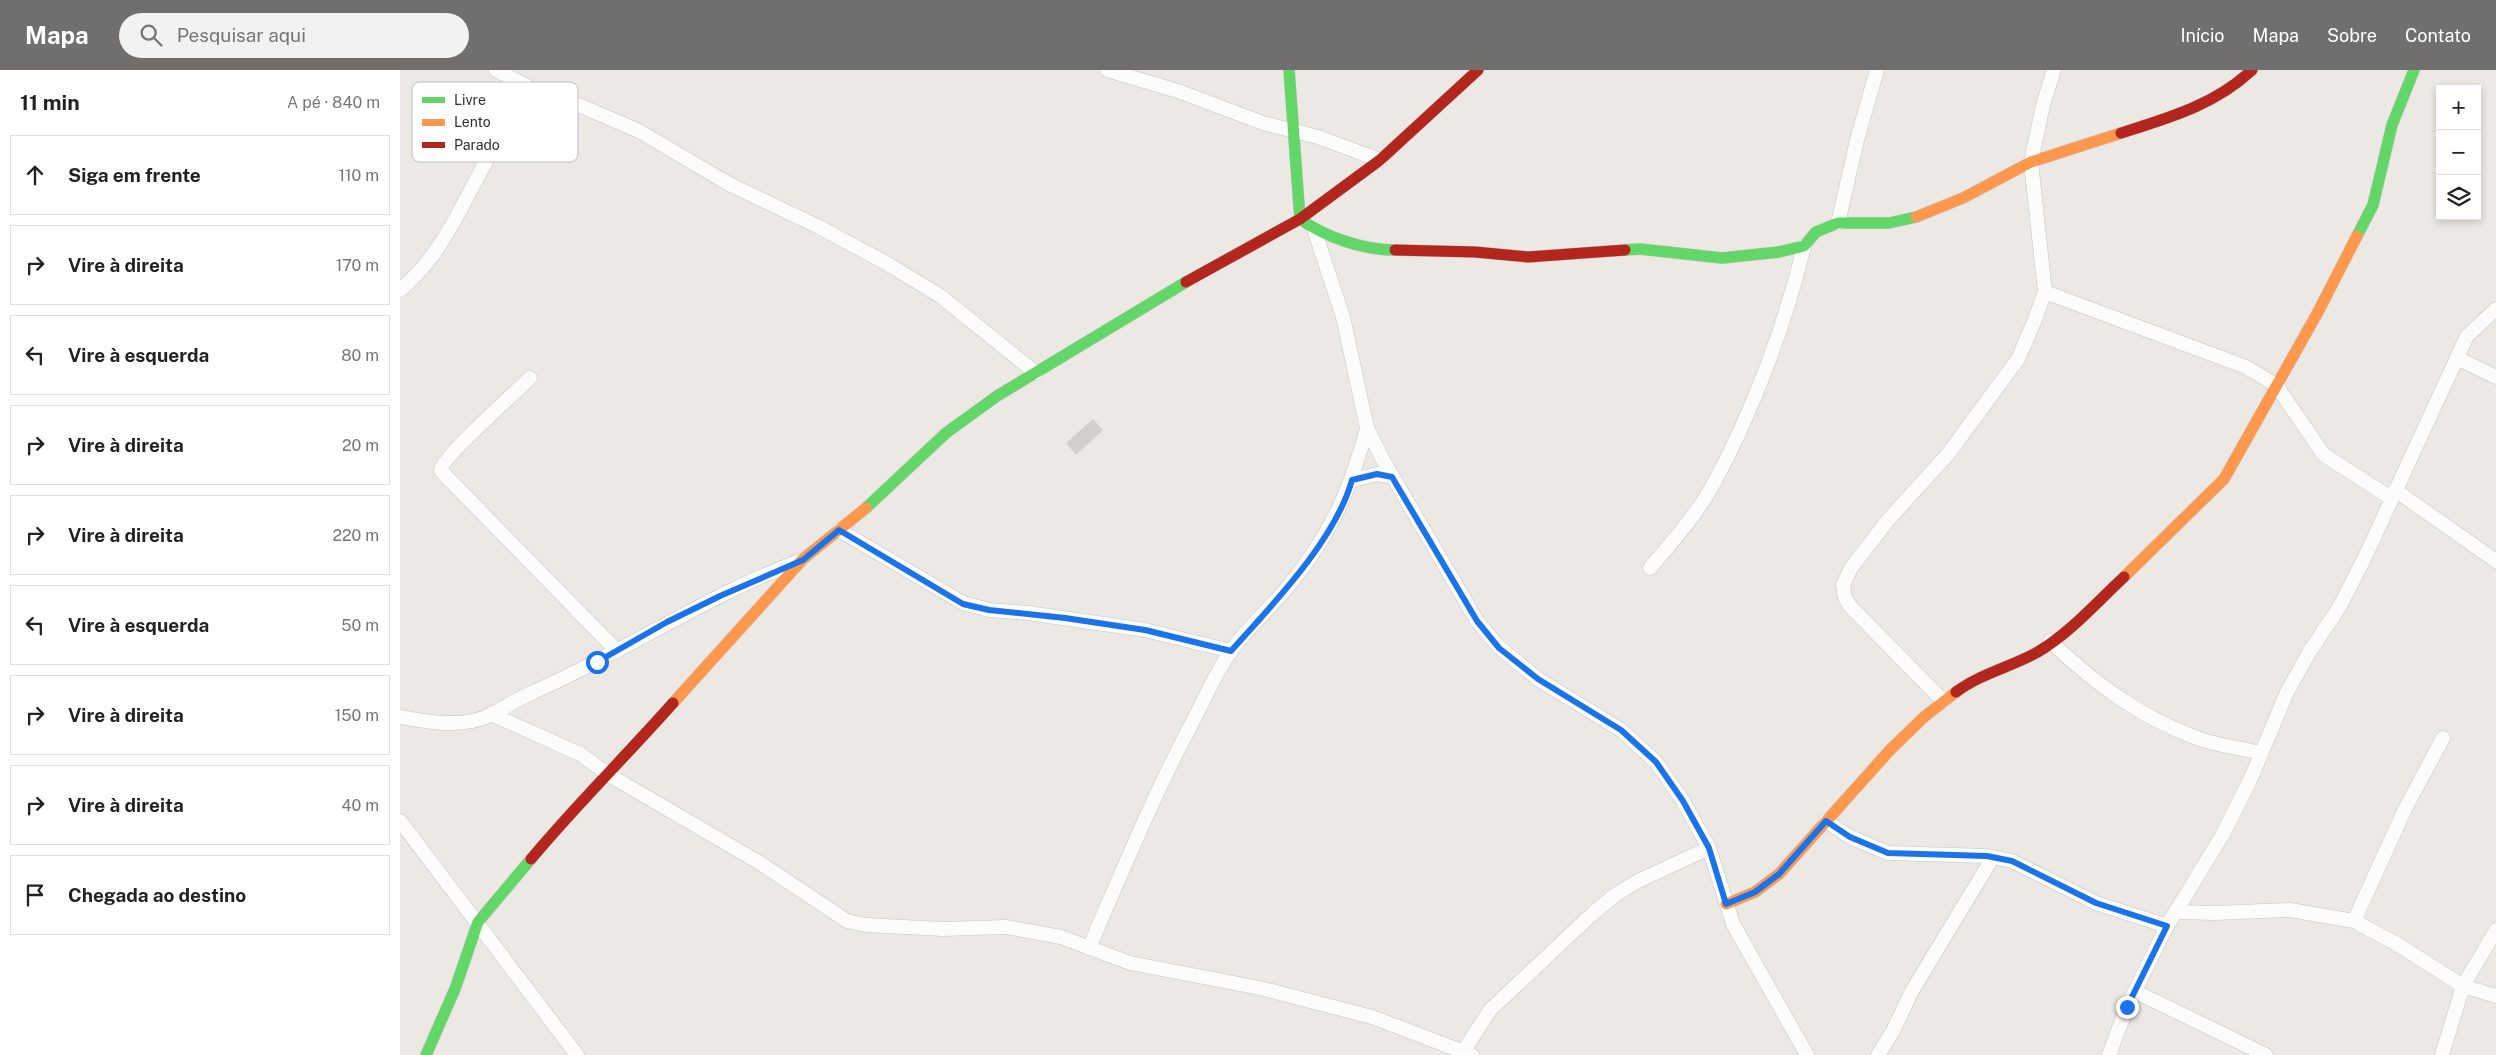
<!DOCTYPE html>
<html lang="pt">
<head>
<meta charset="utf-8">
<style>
  body { margin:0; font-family:"Public Sans",sans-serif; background:#f2f2f2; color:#222 }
  .controls { position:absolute; right:15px; top:15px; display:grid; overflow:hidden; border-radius:0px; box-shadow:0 2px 8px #0003 }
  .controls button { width:45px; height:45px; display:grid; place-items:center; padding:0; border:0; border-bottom:1px solid #e0e0e0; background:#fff; color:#222; font:25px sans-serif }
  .stop { position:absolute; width:15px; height:15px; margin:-11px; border:4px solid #1a73e8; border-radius:50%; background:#fff }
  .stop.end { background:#1a73e8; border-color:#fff; box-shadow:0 1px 5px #0008 }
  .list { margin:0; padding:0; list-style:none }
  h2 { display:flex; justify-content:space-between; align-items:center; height:65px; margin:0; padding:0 20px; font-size:21px }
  h2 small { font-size:16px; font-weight:400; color:#767676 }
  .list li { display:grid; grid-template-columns:32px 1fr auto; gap:15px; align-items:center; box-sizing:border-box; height:80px; margin:0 10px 10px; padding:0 10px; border:1px solid #e0e0e0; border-radius:0px }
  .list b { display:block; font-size:19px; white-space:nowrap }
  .list em { font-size:16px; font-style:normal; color:#767676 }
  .icon { flex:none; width:28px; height:28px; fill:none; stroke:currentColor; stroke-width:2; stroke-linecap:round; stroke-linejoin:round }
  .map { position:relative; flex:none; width:2096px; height:985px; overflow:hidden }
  header { display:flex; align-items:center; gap:30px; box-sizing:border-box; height:70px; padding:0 25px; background:#706f6e; color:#fff }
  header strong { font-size:24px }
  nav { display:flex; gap:28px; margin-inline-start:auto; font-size:18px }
  .search { width:350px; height:45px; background:#f2f2f2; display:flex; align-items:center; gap:12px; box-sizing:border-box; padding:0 18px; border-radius:28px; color:#767676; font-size:19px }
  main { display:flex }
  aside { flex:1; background:#fff }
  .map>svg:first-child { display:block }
</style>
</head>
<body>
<header>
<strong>Mapa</strong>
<div class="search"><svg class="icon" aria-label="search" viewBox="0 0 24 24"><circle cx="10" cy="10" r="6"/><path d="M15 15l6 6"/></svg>Pesquisar aqui</div>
<nav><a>Início</a><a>Mapa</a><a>Sobre</a><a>Contato</a></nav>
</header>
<main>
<aside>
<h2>11 min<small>A pé · 840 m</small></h2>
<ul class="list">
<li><svg class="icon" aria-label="ahead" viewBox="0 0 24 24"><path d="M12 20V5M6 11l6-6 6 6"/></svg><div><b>Siga em frente</b></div><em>110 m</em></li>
<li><svg class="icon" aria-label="right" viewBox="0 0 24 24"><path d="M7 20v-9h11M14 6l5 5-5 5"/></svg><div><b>Vire à direita</b></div><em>170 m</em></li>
<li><svg class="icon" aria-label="left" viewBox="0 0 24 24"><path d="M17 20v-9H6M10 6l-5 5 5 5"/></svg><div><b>Vire à esquerda</b></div><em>80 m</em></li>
<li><svg class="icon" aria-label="right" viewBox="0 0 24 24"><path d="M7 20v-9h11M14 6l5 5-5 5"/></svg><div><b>Vire à direita</b></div><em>20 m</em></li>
<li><svg class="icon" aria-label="right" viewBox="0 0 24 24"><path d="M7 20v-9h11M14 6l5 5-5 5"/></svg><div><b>Vire à direita</b></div><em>220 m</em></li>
<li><svg class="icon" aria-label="left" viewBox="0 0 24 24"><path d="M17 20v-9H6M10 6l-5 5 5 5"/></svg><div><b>Vire à esquerda</b></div><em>50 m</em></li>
<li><svg class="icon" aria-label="right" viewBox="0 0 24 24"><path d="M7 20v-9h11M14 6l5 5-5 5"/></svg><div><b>Vire à direita</b></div><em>150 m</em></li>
<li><svg class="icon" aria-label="right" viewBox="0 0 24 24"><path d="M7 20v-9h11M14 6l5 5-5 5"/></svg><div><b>Vire à direita</b></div><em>40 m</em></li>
<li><svg class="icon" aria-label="arrive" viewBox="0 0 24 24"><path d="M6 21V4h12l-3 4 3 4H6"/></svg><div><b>Chegada ao destino</b></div></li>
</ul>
</aside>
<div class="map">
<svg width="2096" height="985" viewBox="0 0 2096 985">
  <rect width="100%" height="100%" fill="#ece8e4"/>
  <polygon fill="#d1cecb" points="693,349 703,360 676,385 666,373"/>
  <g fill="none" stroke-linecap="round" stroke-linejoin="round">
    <defs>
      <g id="street">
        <polyline points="96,0 129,17 131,21 181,36 239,61 329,114 419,157 486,193 539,225 636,303"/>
        <polyline points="707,0 778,21 863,53 918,67 980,90"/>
        <polyline points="1438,153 1457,70 1477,0"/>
        <polyline points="914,159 943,247 967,358 983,390 1077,551 1099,577 1138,609 1221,660 1256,692 1283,731 1309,778 1333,854 1407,985"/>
        <path d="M0,220C47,181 65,125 96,74C106,57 118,42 130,27L131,21"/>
        <polyline points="1645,222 1846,297 1876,315 1924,385 1991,428"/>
        <polyline points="2057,288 2096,307"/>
        <path d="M130,308C117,321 40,389 41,401L217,581"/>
        <polyline points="952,410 977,404 992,407"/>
        <polyline points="1995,420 2096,491"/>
        <polyline points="439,460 563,533 589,540 628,543 745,560 831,581"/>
        <path d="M1250,498C1273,471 1297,444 1314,413C1352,343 1386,253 1404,176"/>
        <path d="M1650,571C1692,611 1738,646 1794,667C1815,675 1839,678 1861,683"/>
        <polyline points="1543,631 1450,536 1445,528 1443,515 1451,498 1488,450 1548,384 1618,289 1634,252 1645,222 1631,92 1643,35 1654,0"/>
        <polyline points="91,644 180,684 209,705 360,793 447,851 466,855 543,859 606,857 661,867 730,893 860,918 972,947 1072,985"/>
        <path d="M0,647C24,651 48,656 72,651C91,648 109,633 127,625C220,585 304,526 400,491"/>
        <polyline points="0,751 177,985"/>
        <polyline points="1426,751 1450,767 1488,783 1587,786 1612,791 1696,833 1767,856"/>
        <polyline points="1777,842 1815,843 1890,840 1954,851 1997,874 2063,916 2096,926"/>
        <polyline points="1954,851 2005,739 2043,668"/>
        <path d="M689,878C722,802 754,724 793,651C805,628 816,602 831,581C847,559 868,540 886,519C930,466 949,424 967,358"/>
        <polyline points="1736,922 1866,985"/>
        <polyline points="1061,985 1090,940 1191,845 1215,825 1238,811 1309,778"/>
        <polyline points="1478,985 1493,961 1512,921 1593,787"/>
        <polyline points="1709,985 1727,937 1767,856 1823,764 1851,708 1887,622 1910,581 1940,536 1965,487 2067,266 2096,239"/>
        <polyline points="2042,985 2063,916 2096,860"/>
      </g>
      <g id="fast">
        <path d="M889,0L900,149C925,167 963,180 995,180"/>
        <polyline points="1957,166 1973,135 1992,55 2014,0"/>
        <polyline points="1225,180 1240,179 1322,188 1379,182 1404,176 1416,162 1438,153 1489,153 1516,147"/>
        <polyline points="466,438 546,363 597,326 786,212"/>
        <polyline points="26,985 55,919 78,852 131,789"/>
      </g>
      <g id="slow">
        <polyline points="1516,147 1563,128 1631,92 1721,63"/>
        <polyline points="1724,507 1824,409 1918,242 1957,166"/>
        <polyline points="273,633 403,489 466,438"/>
        <polyline points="1326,834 1355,822 1379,804 1490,680 1524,647 1556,622"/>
      </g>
      <g id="jam">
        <path d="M1721,63C1768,48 1815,35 1852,0"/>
        <polyline points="995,180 1075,182 1128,187 1225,180"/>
        <polyline points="786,212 900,149 980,90 1078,0"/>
        <path d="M1556,622C1580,604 1610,597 1636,583C1669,564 1696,533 1724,507"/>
        <path d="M131,789C176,735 226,686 273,633"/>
      </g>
    </defs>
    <use href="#street" stroke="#c5c4c5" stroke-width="15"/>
    <use href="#fast" stroke="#c5c4c5" stroke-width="12"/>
    <use href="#slow" stroke="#c5c4c5" stroke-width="12"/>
    <use href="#jam" stroke="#c5c4c5" stroke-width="12"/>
    <use href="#street" stroke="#fcfcfb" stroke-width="14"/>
    <use href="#fast" stroke="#63d668" stroke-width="11"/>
    <use href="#slow" stroke="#ff974d" stroke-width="11"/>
    <use href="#jam" stroke="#b3261e" stroke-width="11"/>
  </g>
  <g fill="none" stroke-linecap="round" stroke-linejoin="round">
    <path stroke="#1a73e8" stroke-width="6" d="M197,592L267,552L320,526L403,490L439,460L563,534L589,540L665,548L745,560L831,581C872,535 935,471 952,410L977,404L992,407L1077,551L1099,578L1138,609L1221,660L1256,692L1283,731L1309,778L1326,834L1355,822L1379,804L1426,751L1450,767L1488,783L1587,786L1612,791L1696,833L1767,856L1727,937"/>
  </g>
  <rect x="12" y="12" width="166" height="80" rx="8" fill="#fff" stroke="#c0c0c0" stroke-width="1"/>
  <rect x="22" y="27" width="23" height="6" fill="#63d668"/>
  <rect x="22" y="49" width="23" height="7" fill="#ff974d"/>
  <rect x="22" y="72" width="23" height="6" fill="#b3261e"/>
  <g font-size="14" fill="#2e2e2e">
    <text x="54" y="35">Livre</text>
    <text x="54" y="57">Lento</text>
    <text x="54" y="80">Parado</text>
  </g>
</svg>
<div class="controls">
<button>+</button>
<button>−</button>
<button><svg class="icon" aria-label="layers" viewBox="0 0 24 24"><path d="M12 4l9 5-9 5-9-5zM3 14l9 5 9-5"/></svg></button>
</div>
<div class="stop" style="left:197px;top:592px"></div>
<div class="stop end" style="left:1727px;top:937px"></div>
</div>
</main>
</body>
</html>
